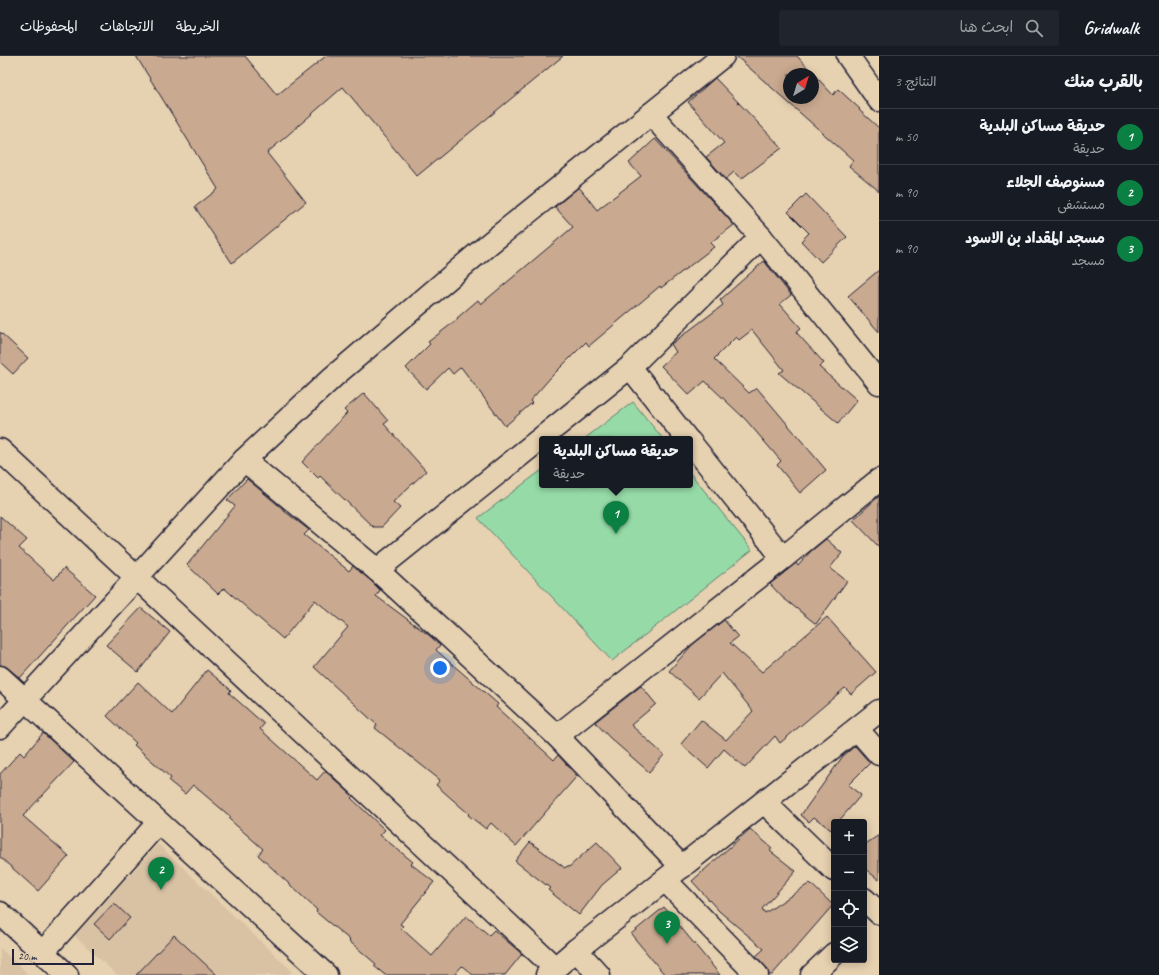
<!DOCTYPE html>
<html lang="ar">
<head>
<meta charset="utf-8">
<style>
  body { margin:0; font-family:Caveat,"Playpen Sans Arabic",sans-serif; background:#20242c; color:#f1f3f6; direction:rtl }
  .controls { position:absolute; right:12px; bottom:12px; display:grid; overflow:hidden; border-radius:4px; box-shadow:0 2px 10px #0003 }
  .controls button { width:36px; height:36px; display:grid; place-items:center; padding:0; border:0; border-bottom:1px solid #363941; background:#171b24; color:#f1f3f6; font:20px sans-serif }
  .compass { position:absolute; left:783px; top:12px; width:36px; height:36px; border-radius:50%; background:#171b24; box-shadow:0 2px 10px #0003; rotate:38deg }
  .scale { position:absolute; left:12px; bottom:10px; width:82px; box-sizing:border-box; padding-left:4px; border:2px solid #22223b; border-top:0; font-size:11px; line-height:14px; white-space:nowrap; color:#22223b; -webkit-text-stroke:3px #e6d1b0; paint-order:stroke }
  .you { position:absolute; left:440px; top:612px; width:14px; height:14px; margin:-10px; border:3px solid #fff; border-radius:50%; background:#1a73e8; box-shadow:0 0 0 6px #1a73e833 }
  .badge { display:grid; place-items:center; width:26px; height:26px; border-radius:50%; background:#0b8043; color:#fff; font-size:13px; font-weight:700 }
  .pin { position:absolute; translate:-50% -33px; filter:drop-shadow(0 1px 2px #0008) }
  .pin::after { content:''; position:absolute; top:21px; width:14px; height:12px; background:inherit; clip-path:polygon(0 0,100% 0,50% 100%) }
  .popup { position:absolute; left:539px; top:380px; width:154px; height:52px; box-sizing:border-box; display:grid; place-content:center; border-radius:4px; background:#171b24; filter:drop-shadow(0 1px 3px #0005); font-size:13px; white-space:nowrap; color:#9ea1a6 }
  .popup b { font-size:15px; color:#f1f3f6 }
  .popup::after { content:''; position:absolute; left:50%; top:100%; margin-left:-8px; border:8px solid transparent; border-top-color:#171b24 }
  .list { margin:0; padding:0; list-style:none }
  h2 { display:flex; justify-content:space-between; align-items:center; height:52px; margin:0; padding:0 16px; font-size:17px }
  h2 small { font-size:13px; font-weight:400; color:#9ea1a6 }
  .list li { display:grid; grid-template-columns:26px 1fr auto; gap:12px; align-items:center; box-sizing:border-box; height:56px; padding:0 16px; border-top:1px solid #363941 }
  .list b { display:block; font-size:15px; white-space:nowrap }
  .list p { margin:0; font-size:13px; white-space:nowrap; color:#9ea1a6 }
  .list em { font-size:13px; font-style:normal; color:#9ea1a6 }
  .icon { flex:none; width:22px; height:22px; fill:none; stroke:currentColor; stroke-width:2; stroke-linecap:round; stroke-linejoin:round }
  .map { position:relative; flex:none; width:879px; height:919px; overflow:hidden; direction:ltr }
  header { display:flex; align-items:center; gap:24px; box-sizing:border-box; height:56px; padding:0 20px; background:#171b24; border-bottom:1px solid #363941 }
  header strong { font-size:19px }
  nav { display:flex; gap:22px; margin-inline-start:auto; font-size:14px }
  .search { width:280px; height:36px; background:#20242c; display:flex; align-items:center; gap:10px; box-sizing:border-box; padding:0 14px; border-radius:4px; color:#9ea1a6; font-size:15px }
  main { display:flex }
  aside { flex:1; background:#171b24 }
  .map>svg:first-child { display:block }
</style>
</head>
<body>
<header>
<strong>Gridwalk</strong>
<div class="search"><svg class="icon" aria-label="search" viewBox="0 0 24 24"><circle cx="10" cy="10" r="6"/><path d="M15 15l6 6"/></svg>ابحث هنا</div>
<nav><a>الخريطة</a><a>الاتجاهات</a><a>المحفوظات</a></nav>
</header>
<main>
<aside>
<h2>بالقرب منك<small>النتائج: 3</small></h2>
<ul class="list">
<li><span class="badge">1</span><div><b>حديقة مساكن البلدية</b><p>حديقة</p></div><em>50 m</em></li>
<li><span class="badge">2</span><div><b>مسنوصف الجلاء</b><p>مستشفى</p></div><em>90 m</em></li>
<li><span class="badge">3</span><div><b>مسجد المقداد بن الاسود</b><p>مسجد</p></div><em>90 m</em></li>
</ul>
</aside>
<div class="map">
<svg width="879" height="919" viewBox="0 0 879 919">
  <rect width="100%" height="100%" fill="#e6d1b0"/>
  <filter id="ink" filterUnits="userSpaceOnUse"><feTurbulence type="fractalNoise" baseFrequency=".025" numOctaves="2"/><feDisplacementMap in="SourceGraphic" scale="8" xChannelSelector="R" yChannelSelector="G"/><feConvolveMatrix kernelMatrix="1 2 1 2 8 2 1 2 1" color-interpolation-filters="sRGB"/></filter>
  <g filter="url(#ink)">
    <g fill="#d9c2a4">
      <polygon points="158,788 292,915 288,919 117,919 74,879"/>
      <polygon points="0,892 23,913 29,919 0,919"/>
    </g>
    <g fill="#96dba7" stroke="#5c7e71">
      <polygon points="633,346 663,383 584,383"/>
      <polygon points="542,414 542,429 690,429 690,417 752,494 612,605 478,462"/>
    </g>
    <g fill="#c9a98f" stroke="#22223b" fill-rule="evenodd">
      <polygon points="136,0 245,0 277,39 326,0 563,0 417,120 343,31 267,97 306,146 232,207 195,151 218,133"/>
      <path d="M736,0H797L833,39L838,33L860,53L859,54L879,72V135L849,110L853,104ZM789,18H813V42H789Z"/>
      <polygon points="715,22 782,92 741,123 734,116 726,123 706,101 724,87 688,46"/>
      <polygon points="655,83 734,169 710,187 714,191 661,232 660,230 589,290 586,286 551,321 530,345 532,347 505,370 461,311 453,318 448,312 426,333 406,312 430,288 428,286 458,263 457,262 478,244 481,248 573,171 555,151 579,131 597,154 641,120 629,107"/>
      <polygon points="806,138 847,181 821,206 801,185 809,177 788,156"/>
      <polygon points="764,205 791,239 780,248 801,272 796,276 824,307 819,311 857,344 838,367 779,317 784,314 752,274 739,284 736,281 714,303 749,337 757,332 826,414 800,437 777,409 781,405 746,364 705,325 689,339 661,310 676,296 671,288 723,249 720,244"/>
      <polygon points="879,214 879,276 848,240"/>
      <polygon points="0,276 28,302 13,318 0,306"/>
      <polygon points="364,337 388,365 384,368 426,415 393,446 400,452 382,471 373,471 320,420 318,422 302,406 347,357 344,354"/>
      <polygon points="247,423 283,453 283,454 309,474 304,479 349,515 353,510 369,523 380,534 376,540 430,580 440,589 436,594 498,648 496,651 554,704 558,699 577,720 516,790 491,767 486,773 468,759 469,758 436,729 440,724 375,672 377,669 314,611 348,571 315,544 283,583 224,532 218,538 187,509 235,450 227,444"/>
      <polygon points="879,440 879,491 853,464"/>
      <polygon points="0,460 27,484 19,492 54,524 64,512 95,539 20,622 8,612 0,609"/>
      <polygon points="826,483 842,497 830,512 847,525 816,568 782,541 770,528 796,507 798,510 810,496"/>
      <polygon points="141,552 170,576 138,616 106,589"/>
      <polygon points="827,561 876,616 851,638 845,632 780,687 775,680 745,712 724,693 708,712 681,688 701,664 726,684 753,655 722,617 699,642 669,615 693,588 724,564 738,581 730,587 762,616"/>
      <polygon points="207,614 231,634 229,637 264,668 260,673 317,724 325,715 353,740 351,742 385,774 380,779 413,806 411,808 434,826 400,868 403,870 401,872 432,900 466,860 489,879 494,874 522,898 505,919 473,919 462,910 454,919 385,919 374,910 376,908 349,885 350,884 316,856 317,854 258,799 263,793 229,763 231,761 193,729 185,738 169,725 171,722 134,689 136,687 107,660 138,626 172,658"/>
      <polygon points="641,630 656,648 631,669 664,699 649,716 610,682 595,666"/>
      <polygon points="43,677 74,706 23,760 69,800 38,835 0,801 0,718 20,696 24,700"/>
      <polygon points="855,690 870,707 848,729 861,739 838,766 834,766 834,770 831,774 814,761 809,766 801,759 843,700"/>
      <polygon points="750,773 772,792 770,795 796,815 762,853 765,857 810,827 833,849 772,919 769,919 766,911 756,900 764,893 719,855 692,825"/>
      <polygon points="879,779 879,824 864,812 864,789"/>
      <polygon points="530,786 565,812 567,810 569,811 597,786 622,812 602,829 579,859 548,834 550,832 515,805"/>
      <polygon points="114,847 130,862 110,883 94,868"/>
      <polygon points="664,851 720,919 665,919 631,878"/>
      <polygon points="174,879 217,919 136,919"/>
    </g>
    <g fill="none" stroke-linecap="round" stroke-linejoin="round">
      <defs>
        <g id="minor">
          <polyline points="651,58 761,181 879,327"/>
          <polyline points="630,311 687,383"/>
          <polyline points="690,386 783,502"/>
          <polyline points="0,394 554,911"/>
          <polyline points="244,404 377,514 557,680 682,811"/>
          <polyline points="377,514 630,311 761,181"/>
          <polyline points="0,621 326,919"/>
          <polyline points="0,671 244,404 333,321 490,187 723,0"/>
          <polyline points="857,673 879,698"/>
          <polyline points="557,680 783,502 879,424"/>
          <polyline points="764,746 834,814"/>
          <polyline points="665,824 757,919"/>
          <polyline points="864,843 879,857"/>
          <polyline points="0,857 67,919"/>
          <polyline points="576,894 599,919"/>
          <polyline points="43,896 158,767"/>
          <polyline points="547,919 576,894 879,655"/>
          <polyline points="812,919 834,898"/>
        </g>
        <polyline id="secondary" points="848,0 879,44"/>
      </defs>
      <use href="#minor" stroke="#22223b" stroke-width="25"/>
      <use href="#secondary" stroke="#22223b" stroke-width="25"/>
      <use href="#minor" stroke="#e6d1b0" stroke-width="22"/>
      <use href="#secondary" stroke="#e6d1b0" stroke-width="22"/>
    </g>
  </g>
</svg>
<div class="controls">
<button>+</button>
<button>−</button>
<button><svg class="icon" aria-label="locate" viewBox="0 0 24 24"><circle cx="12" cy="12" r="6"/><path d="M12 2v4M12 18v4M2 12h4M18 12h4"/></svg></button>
<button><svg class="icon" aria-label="layers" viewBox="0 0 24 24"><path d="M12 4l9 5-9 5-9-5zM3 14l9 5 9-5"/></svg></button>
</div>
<svg class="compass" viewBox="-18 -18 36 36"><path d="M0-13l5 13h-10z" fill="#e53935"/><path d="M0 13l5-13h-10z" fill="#9ea1a6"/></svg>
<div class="scale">20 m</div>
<div class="you"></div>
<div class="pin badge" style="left:616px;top:478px">1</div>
<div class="popup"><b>حديقة مساكن البلدية</b>حديقة</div>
<div class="pin badge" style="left:161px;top:834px">2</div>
<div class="pin badge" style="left:667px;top:888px">3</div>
</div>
</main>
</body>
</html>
